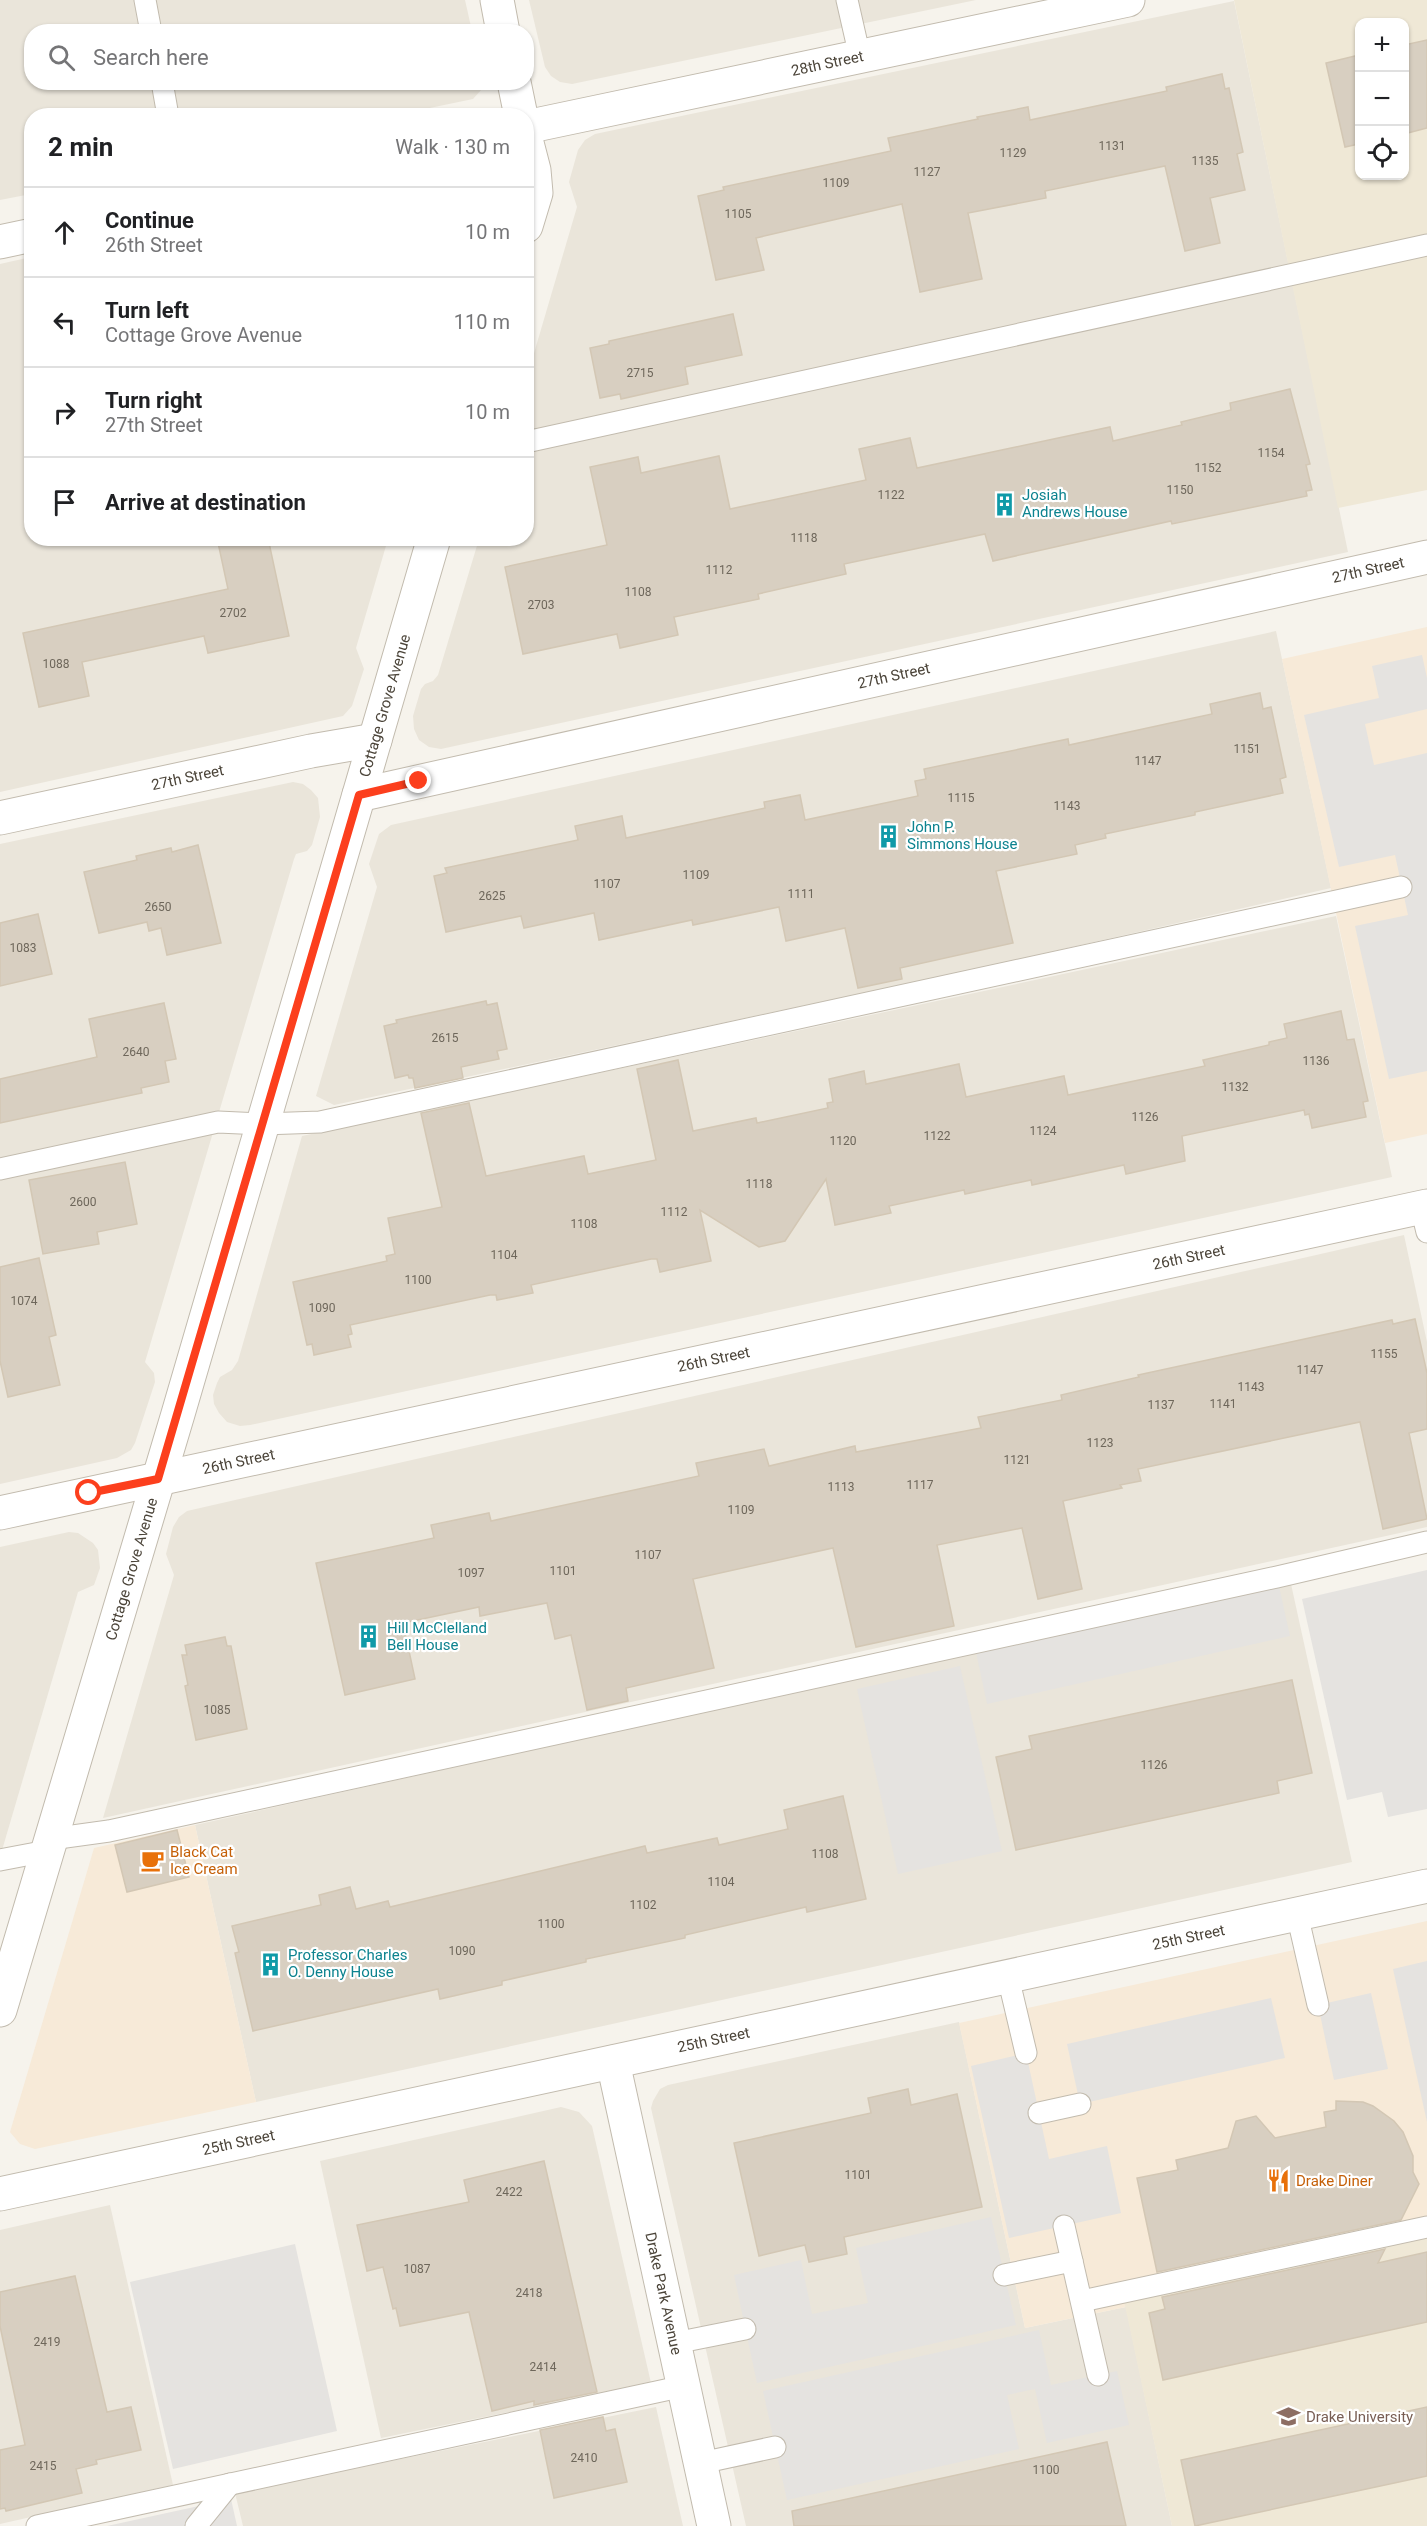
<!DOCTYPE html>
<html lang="en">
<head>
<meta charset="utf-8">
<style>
  body { margin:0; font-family:Roboto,sans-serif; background:#f2f2f2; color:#202124 }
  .controls { position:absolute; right:18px; top:18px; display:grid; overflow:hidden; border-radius:12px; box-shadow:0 2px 4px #0004 }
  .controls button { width:54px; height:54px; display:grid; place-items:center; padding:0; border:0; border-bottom:2px solid #e0e0e0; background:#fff; color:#202124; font:30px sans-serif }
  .stop { position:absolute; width:18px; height:18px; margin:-14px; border:4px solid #fc3f1d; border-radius:50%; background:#fff }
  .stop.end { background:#fc3f1d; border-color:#fff; box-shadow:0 2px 6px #0008 }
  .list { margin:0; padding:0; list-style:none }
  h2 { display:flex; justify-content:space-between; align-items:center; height:78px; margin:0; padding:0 24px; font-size:26px }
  h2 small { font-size:20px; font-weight:400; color:#757577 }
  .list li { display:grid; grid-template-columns:39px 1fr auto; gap:18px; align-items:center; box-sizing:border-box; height:90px; padding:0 24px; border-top:2px solid #e0e0e0 }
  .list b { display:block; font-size:22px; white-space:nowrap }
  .list p { margin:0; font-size:20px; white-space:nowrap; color:#757577 }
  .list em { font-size:20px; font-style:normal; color:#757577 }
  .icon { flex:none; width:33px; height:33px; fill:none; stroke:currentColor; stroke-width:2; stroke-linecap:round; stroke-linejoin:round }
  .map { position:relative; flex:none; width:1427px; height:2526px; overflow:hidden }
  .search { position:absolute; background:#fff; box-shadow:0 2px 4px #0004; left:24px; top:24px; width:510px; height:66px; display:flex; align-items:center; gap:15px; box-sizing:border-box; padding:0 21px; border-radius:24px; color:#757577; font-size:22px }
  .panel { position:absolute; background:#fff; box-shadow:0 2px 4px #0004; left:24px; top:108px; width:510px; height:438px; border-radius:24px }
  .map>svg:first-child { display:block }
</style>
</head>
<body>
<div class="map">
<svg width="1427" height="2526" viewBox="0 0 1427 2526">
  <rect width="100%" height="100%" fill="#f6f3ec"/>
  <g fill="#eae5da">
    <polygon points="0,0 465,0 472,31 32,32 32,82 483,83 482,89 473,99 396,115 32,116 31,194 0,200"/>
    <polygon points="529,0 976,0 572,84 560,82 551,76 545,67"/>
    <polygon points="1234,1 1348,552 441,749 429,747 419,740 414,729 413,716 421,689 425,684 433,681 438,675 479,539 526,538 527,377 577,207 569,182 578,150 585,140 595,134"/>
    <polygon points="31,257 32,538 388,539 356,648 364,669 363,672 352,706 343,716 0,792 0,264"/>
    <polygon points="1276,631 1331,888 953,974 334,1105 316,1096 377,887 369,864 379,834 391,825"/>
    <polygon points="293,782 303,784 311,790 318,798 320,817 312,845 307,851 296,854 294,859 145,1362 154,1373 155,1382 135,1443 131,1450 117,1458 0,1484 0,844"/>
    <polygon points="1336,916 1392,1177 250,1425 240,1426 227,1422 219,1413 214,1404 213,1395 217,1383 220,1377 232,1370 238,1361 302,1136"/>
    <polygon points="1404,1235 1427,1342 1427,1527 103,1818 174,1575 166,1554 173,1527 179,1517 187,1511"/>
    <polygon points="69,1532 78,1533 93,1543 98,1550 100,1568 94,1585 78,1592 0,1857 0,1547"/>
    <polygon points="1291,1584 1352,1862 256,2102 195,1825 845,1680"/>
    <polygon points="959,2022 1025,2328 1126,2307 1172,2526 746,2526 651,2108 653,2101 660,2089 668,2085"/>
    <polygon points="561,2107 579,2112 592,2126 651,2383 381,2438 320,2161"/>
    <polygon points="110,2205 173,2485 0,2524 0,2230"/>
    <polygon points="656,2407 683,2526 243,2526 235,2493"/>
  </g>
  <g fill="#f7ead8">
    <polygon points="1427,627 1427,1134 1385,1143 1282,659"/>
    <polygon points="195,1825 256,2102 35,2149 20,2144 10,2132 94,1848"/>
    <polygon points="1427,1921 1427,2216 1121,2282 1126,2307 1025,2328 959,2023"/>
  </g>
  <g fill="#efe8d6" fill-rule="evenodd">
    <path d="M1234,0H1427V490L1338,508ZM1360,22H1404V176H1360Z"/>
    <polygon points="1427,2216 1427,2526 1172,2526 1120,2282"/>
  </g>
  <g fill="#e5e3e0">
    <polygon points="1422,655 1427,678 1427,709 1365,724 1374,765 1427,753 1427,1071 1389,1079 1355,926 1408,915 1395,855 1339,867 1304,715 1379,698 1372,666"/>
    <polygon points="1427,1570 1427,1809 1388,1817 1382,1792 1347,1800 1302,1599"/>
    <polygon points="1277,1577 1290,1636 987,1704 974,1643"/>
    <polygon points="960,1666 1002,1851 898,1874 857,1689"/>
    <polygon points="1427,1961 1427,2122 1393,1969"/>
    <polygon points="1371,1993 1388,2069 1334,2080 1318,2005"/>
    <polygon points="1271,1998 1285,2058 1080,2104 1067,2044"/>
    <polygon points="1026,2053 1049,2159 1107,2146 1121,2213 1009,2238 971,2066"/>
    <polygon points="991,2217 1016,2325 757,2383 734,2275 801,2260 812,2314 868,2303 856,2248"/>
    <polygon points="295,2244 337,2431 173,2469 130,2282"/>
    <polygon points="1039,2330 1051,2385 1117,2371 1129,2425 1047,2443 1035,2389 1007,2395 1019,2449 787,2500 763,2391"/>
    <polygon points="231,2499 237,2526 107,2526"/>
  </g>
  <g fill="#d8cfc1" stroke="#d3c7b4" stroke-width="1.5">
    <polygon points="1427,40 1427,128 1404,134 1404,45"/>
    <polygon points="1359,55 1359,144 1345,147 1326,63"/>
    <polygon points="1222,74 1225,89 1229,88 1243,152 1237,154 1245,190 1210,198 1220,243 1185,251 1165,166 1045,191 1046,198 968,213 982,279 920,292 902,204 756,238 764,270 716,280 698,196 724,190 723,187 891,151 888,138 978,119 977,117 1028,107 1030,120 1167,91 1166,87"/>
    <polygon points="733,314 742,355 685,367 688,384 621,399 620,394 600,398 590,348 609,344 609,341"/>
    <polygon points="1290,389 1310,464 1306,465 1312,490 1306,491 1307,496 1172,524 1171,521 993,561 985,534 844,564 846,574 758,594 759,599 674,617 678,635 620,648 617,634 523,654 505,567 607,545 590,467 638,457 641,473 719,456 730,509 866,480 859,449 910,438 917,468 1110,427 1113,441 1182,425 1181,422 1231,410 1230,403"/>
    <polygon points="217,538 268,538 289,636 208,653 204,636 82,662 89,696 39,707 23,633 228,589"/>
    <polygon points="1260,693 1263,709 1271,707 1286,777 1280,779 1283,793 1195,812 1195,815 1105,834 1106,838 1075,845 1077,854 996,871 1013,943 900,968 902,979 858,988 845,928 786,941 779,907 693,925 692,920 599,940 594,913 524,928 521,916 446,932 434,876 447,873 445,868 578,840 575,826 622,816 626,838 765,808 764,802 800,795 805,820 918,796 915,781 926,779 924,769 1068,739 1069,745 1212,714 1210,704"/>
    <polygon points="198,845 221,943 167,955 161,928 149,931 147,922 99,933 84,872 137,860 136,856 171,848 172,852"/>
    <polygon points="38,914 52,974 0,986 0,923"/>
    <polygon points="486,1001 487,1005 497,1003 507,1049 497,1051 499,1059 461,1067 463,1078 415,1088 413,1078 409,1078 408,1075 395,1078 384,1026 397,1023 396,1020"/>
    <polygon points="164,1003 176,1059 165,1061 169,1082 141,1088 142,1093 0,1123 0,1079 97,1057 89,1019"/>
    <polygon points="1341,1011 1347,1040 1354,1039 1368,1101 1363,1102 1366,1117 1312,1128 1309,1114 1305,1115 1304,1110 1182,1136 1185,1161 1126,1174 1124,1165 1032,1185 1031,1180 965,1194 964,1190 889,1206 891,1213 835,1225 826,1179 785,1241 759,1247 700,1210 711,1261 660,1272 657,1259 651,1259 531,1285 533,1293 497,1300 496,1295 490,1295 350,1325 352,1334 348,1335 351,1347 314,1355 312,1344 307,1345 293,1282 387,1261 386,1256 395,1254 388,1218 442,1207 421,1113 469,1103 486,1176 584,1156 588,1174 656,1160 637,1069 678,1060 693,1131 756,1118 757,1123 828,1108 827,1103 833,1102 829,1079 864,1071 866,1084 959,1064 966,1097 1064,1076 1068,1095 1205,1066 1203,1060 1269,1045 1269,1042 1287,1038 1284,1024"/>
    <polygon points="125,1162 137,1224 97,1232 99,1244 43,1254 29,1180"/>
    <polygon points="39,1258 56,1335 49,1337 60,1385 8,1397 0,1361 0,1267"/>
    <polygon points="1415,1319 1427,1373 1427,1429 1409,1433 1427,1519 1383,1529 1360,1422 1138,1469 1141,1481 1120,1485 1122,1488 1063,1501 1082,1589 1038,1599 1022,1528 937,1545 954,1626 856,1647 833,1548 693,1579 714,1668 626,1688 628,1701 587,1710 571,1635 555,1639 547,1603 480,1616 479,1607 403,1623 415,1679 345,1695 316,1563 434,1538 431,1525 489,1513 491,1521 699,1476 696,1463 764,1449 769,1466 855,1446 856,1452 981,1428 978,1417 1062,1400 1061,1395 1139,1377 1138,1375 1392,1320 1393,1324"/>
    <polygon points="225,1637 227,1646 231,1646 247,1729 196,1740 185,1686 188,1685 182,1655 187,1655 185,1645"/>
    <polygon points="1292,1680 1312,1773 1277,1781 1279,1793 1016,1850 996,1757 1032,1749 1029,1736"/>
    <polygon points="843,1796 866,1899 807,1912 806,1907 685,1935 685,1938 586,1959 586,1962 502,1981 502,1985 440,1999 438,1989 253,2031 235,1953 239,1952 232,1926 321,1905 319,1895 350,1887 356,1909 388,1901 390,1907 645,1846 647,1853 717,1838 719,1845 788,1829 784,1810"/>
    <polygon points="177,1830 189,1877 127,1892 115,1845"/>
    <polygon points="908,2089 911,2105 957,2094 982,2207 844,2237 847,2254 809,2262 805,2245 759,2256 734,2143 871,2113 868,2098"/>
    <polygon points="1336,2101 1363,2102 1373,2106 1394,2121 1403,2132 1413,2156 1413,2172 1419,2184 1401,2220 1157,2272 1137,2178 1178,2170 1176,2160 1228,2148 1236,2121 1256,2116 1275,2138 1326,2127 1324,2112 1336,2110"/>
    <polygon points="544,2161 597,2392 534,2405 534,2401 492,2411 469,2312 400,2326 396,2308 393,2309 383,2267 367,2271 357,2225 469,2202 464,2180"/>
    <polygon points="1385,2249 1378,2263 1427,2252 1427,2322 1163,2380 1149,2313 1165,2309 1162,2297"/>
    <polygon points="75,2276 107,2412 131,2407 141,2450 96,2460 97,2464 76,2469 82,2493 6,2511 5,2508 0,2509 0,2450 25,2445 0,2326 0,2292"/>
    <polygon points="1427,2407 1427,2476 1195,2526 1181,2460"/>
    <polygon points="603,2417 606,2431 615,2429 627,2482 554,2498 540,2430"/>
    <polygon points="1107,2442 1126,2526 794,2526 792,2511"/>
  </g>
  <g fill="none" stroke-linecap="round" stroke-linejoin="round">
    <defs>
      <g id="service">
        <polyline points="145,0 151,32"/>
        <polyline points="847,0 860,57"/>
        <polyline points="162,82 168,116"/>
        <polyline points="526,442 1427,245"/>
        <polyline points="0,1169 218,1122 263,1124 320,1122 1401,887"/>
        <polyline points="1421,1207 1427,1232"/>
        <polyline points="51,1839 109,1831 1277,1577 1427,1542"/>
        <polyline points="0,1860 47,1851"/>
        <polyline points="1297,1914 1318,2005"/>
        <polyline points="1008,1977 1026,2053"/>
        <polyline points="1039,2113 1080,2104"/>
        <polyline points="1064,2226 1098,2375"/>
        <polyline points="1004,2275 1072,2261"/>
        <polyline points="1082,2301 1427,2227"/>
        <polyline points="675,2343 745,2329"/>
        <polyline points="701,2463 775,2447"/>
        <polyline points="37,2526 684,2386"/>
        <polyline points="196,2526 230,2484"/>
      </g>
      <g id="minor">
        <path id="s1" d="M526,127L1128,0"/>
        <polyline points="0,242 32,235"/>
        <path id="s2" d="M359,795L1427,557"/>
        <path id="s3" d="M0,818L311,751L375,740"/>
        <path id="s4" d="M0,1513L1427,1206"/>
        <path id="s5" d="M613,2062L714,2526"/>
        <path id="s6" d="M0,2194L1427,1886"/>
      </g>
      <g id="tertiary">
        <polyline points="497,0 503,32"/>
        <polyline points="514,82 521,116"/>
        <polyline points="526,139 534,170 536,193 526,226"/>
        <path id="s7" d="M0,2010L178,1414L434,538"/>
      </g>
    </defs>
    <use href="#service" stroke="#c2bbae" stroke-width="23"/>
    <use href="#minor" stroke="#c2bbae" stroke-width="35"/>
    <use href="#tertiary" stroke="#c2bbae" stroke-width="35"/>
    <use href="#service" stroke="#fff" stroke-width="21"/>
    <use href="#minor" stroke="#fff" stroke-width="33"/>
    <use href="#tertiary" stroke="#fff" stroke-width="33"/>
  </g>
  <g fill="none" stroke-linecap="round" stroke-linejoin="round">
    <polyline stroke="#fc3f1d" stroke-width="8" points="89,1493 158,1479 359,795 419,781"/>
  </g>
  <defs>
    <symbol id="building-bare" viewBox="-9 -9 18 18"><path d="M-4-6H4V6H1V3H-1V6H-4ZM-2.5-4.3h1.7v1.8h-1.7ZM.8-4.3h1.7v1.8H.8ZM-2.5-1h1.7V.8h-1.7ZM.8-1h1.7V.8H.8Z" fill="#0f9aa8" stroke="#fff" stroke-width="2.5" paint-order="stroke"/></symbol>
    <symbol id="cafe-bare" viewBox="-9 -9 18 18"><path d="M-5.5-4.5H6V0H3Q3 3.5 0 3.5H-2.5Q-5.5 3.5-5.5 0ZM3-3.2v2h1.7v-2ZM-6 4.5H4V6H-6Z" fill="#e8710a" stroke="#fff" stroke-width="2.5" paint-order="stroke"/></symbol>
    <symbol id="restaurant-bare" viewBox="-9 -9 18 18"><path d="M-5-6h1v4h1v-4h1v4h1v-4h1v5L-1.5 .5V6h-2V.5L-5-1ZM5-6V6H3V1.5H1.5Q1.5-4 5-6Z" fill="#e8710a" stroke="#fff" stroke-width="2.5" paint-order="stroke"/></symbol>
    <symbol id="university-bare" viewBox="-9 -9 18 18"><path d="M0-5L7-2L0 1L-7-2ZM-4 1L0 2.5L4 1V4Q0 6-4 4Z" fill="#8d6e63" stroke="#fff" stroke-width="2.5" paint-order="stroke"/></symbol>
  </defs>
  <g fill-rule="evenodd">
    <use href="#building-bare" x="988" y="488" width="33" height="33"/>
    <use href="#building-bare" x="872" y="820" width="33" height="33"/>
    <use href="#building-bare" x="352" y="1620" width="33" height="33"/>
    <use href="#cafe-bare" x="136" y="1844" width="33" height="33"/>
    <use href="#building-bare" x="254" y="1948" width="33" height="33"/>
    <use href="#restaurant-bare" x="1262" y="2164" width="33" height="33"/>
    <use href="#university-bare" x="1272" y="2400" width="33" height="33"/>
  </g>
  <g text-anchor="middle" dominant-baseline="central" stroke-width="4.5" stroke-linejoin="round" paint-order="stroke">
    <g font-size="12" fill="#6e675b">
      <text x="1112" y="146">1131</text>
      <text x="1013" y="153">1129</text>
      <text x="1205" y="161">1135</text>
      <text x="927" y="172">1127</text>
      <text x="836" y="183">1109</text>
      <text x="738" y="214">1105</text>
      <text x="640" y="373">2715</text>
      <text x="1271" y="453">1154</text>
      <text x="1208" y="468">1152</text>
      <text x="1180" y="490">1150</text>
      <text x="891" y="495">1122</text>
      <text x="804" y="538">1118</text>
      <text x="719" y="570">1112</text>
      <text x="638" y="592">1108</text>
      <text x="541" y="605">2703</text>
      <text x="233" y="613">2702</text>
      <text x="56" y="664">1088</text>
      <text x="1247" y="749">1151</text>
      <text x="1148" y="761">1147</text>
      <text x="961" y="798">1115</text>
      <text x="1067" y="806">1143</text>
      <text x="696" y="875">1109</text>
      <text x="607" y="884">1107</text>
      <text x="801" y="894">1111</text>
      <text x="492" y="896">2625</text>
      <text x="158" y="907">2650</text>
      <text x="23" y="948">1083</text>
      <text x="445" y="1038">2615</text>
      <text x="136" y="1052">2640</text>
      <text x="1316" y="1061">1136</text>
      <text x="1235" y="1087">1132</text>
      <text x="1145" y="1117">1126</text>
      <text x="1043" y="1131">1124</text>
      <text x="937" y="1136">1122</text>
      <text x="843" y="1141">1120</text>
      <text x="759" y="1184">1118</text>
      <text x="83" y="1202">2600</text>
      <text x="674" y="1212">1112</text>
      <text x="584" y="1224">1108</text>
      <text x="504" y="1255">1104</text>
      <text x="418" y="1280">1100</text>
      <text x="24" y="1301">1074</text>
      <text x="322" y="1308">1090</text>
      <text x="1384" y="1354">1155</text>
      <text x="1310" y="1370">1147</text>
      <text x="1251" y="1387">1143</text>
      <text x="1223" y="1404">1141</text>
      <text x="1161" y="1405">1137</text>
      <text x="1100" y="1443">1123</text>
      <text x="1017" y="1460">1121</text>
      <text x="920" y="1485">1117</text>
      <text x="841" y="1487">1113</text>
      <text x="741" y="1510">1109</text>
      <text x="648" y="1555">1107</text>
      <text x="563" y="1571">1101</text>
      <text x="471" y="1573">1097</text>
      <text x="217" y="1710">1085</text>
      <text x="1154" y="1765">1126</text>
      <text x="825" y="1854">1108</text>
      <text x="721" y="1882">1104</text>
      <text x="643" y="1905">1102</text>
      <text x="551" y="1924">1100</text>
      <text x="462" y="1951">1090</text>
      <text x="858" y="2175">1101</text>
      <text x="509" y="2192">2422</text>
      <text x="417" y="2269">1087</text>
      <text x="529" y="2293">2418</text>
      <text x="47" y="2342">2419</text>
      <text x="543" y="2367">2414</text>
      <text x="584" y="2458">2410</text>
      <text x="43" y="2466">2415</text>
      <text x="1046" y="2470">1100</text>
    </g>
    <g font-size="15" fill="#4b4439" stroke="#fff">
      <text stroke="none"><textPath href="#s1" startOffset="308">28th Street</textPath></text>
      <text stroke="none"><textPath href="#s2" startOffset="1034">27th Street</textPath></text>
      <text stroke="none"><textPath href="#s2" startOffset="548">27th Street</textPath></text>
      <text stroke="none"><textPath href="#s7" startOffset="1360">Cottage Grove Avenue</textPath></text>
      <text stroke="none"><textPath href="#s3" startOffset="192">27th Street</textPath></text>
      <text stroke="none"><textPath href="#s4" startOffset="1216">26th Street</textPath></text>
      <text stroke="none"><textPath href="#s4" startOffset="730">26th Street</textPath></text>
      <text stroke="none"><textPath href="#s4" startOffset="244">26th Street</textPath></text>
      <text stroke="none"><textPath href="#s7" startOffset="460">Cottage Grove Avenue</textPath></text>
      <text stroke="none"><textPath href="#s6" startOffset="1216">25th Street</textPath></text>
      <text stroke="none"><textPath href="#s6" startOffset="730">25th Street</textPath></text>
      <text stroke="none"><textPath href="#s6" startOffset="244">25th Street</textPath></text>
      <text stroke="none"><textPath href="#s5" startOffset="237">Drake Park Avenue</textPath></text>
    </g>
    <g font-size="15" fill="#0d838f" stroke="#fff" text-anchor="start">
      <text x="1022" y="495">Josiah<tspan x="1022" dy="17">Andrews House</tspan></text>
      <text x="907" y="827">John P.<tspan x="907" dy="17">Simmons House</tspan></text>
      <text x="387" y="1628">Hill McClelland<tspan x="387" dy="17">Bell House</tspan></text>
      <text x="288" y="1955">Professor Charles<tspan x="288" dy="17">O. Denny House</tspan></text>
    </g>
    <g font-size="15" fill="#c56008" stroke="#fff" text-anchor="start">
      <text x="170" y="1852">Black Cat<tspan x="170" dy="17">Ice Cream</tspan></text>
      <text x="1296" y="2181">Drake Diner</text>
    </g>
    <g font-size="15" fill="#785e54" stroke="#fff" text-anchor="start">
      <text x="1306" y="2417">Drake University</text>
    </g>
  </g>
</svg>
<div class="controls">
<button>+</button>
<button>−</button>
<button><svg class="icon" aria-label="locate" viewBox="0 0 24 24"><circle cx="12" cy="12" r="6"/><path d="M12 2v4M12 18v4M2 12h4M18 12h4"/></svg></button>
</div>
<div class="stop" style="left:89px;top:1493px"></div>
<div class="stop end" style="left:419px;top:781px"></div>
<div class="search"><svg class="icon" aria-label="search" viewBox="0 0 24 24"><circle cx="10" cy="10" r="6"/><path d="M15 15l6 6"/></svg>Search here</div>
<section class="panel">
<h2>2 min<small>Walk · 130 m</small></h2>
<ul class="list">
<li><svg class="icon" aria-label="ahead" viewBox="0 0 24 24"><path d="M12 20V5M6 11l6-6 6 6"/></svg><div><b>Continue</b><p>26th Street</p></div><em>10 m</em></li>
<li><svg class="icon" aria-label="left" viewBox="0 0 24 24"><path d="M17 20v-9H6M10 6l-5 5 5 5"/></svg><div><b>Turn left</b><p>Cottage Grove Avenue</p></div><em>110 m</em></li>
<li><svg class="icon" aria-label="right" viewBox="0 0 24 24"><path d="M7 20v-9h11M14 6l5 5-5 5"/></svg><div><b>Turn right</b><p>27th Street</p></div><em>10 m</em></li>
<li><svg class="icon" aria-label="arrive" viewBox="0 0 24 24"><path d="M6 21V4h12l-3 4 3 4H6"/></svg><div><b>Arrive at destination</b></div></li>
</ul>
</section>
</div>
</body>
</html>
